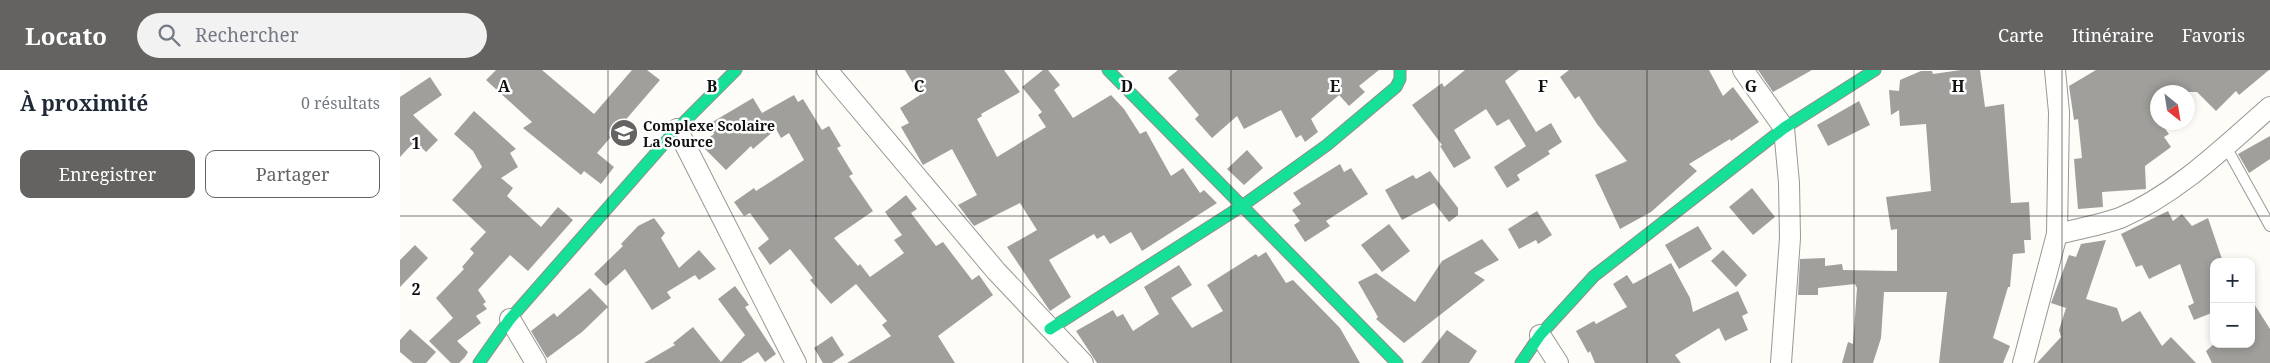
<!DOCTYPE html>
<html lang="fr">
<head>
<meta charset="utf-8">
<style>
  body { margin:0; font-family:"Noto Serif",serif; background:#f2f2f3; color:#1f2937 }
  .controls { position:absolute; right:15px; bottom:15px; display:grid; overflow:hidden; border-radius:10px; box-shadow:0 2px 8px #0003 }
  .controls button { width:45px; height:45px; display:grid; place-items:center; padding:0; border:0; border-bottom:1px solid #e0e1e3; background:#fff; color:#1f2937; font:25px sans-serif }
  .compass { position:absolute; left:1750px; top:15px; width:45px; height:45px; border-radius:50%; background:#fff; box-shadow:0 2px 8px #0003; rotate:150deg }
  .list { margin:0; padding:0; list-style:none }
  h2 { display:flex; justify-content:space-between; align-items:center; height:65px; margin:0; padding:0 20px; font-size:21px }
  h2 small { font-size:16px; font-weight:400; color:#747a83 }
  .actions { display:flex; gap:10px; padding:15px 20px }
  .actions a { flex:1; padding:11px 0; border:1px solid #646362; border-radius:10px; text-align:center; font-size:18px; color:#646362 }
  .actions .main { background:#646362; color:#fff }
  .icon { flex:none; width:28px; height:28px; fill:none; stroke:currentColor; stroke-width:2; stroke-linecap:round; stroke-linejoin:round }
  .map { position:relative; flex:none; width:1870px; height:293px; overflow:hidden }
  header { display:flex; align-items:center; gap:30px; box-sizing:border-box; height:70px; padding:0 25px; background:#646362; color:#fff }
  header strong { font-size:24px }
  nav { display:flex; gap:28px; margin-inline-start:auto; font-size:18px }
  .search { width:350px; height:45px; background:#f2f2f3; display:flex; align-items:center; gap:12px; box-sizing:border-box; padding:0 18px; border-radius:28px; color:#747a83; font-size:19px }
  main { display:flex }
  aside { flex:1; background:#fff }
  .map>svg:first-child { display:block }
</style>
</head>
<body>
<header>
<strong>Locato</strong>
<div class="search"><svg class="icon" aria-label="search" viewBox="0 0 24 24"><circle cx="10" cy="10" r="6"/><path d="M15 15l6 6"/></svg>Rechercher</div>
<nav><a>Carte</a><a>Itinéraire</a><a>Favoris</a></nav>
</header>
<main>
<aside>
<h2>À proximité<small>0 résultats</small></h2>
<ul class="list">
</ul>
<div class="actions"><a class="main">Enregistrer</a><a>Partager</a></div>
</aside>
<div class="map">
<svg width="1870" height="293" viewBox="0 0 1870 293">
  <rect width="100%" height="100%" fill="#fdfcf7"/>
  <g fill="#a19f9c">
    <polygon points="96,0 142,0 194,44 232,0 247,0 260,10 197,83 214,97 201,114 184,101 181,105 123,58 132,52 86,10"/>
    <polygon points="505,0 604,0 620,22 581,44 582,46 577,49 597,87 646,57 638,45 642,42 622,17 643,0 648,0 660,15 654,20 673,48 711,25 724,39 740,64 746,61 771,106 783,98 800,123 804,120 817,133 742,181 731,162 710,174 704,165 697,169 694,164 649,190 671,227 650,241 607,177 637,160 620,133 574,156 558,135 577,125 552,79 523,95 501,57 509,53 500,38 520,25"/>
    <polygon points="778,0 979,0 959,16 965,22 949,36 939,25 911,49 918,62 905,72 901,65 896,68 881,40 844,59 837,46 812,68 795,49 799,45 768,8"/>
    <polygon points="1065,0 1119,0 1105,11 1136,62 1151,53 1162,72 1148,81 1150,84 1117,105 1120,110 1107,118 1094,97 1126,76 1109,49 1097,56 1086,39 1054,60 1071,88 1054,98 1040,76 1042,75 1012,35 1042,13 1044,17"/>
    <polygon points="1169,0 1309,0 1323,26 1333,17 1359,52 1331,71 1330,69 1289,94 1297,101 1251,142 1220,159 1195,105 1227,91 1197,54 1179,26 1175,29 1160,7"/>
    <polygon points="1358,0 1412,0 1373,22"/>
    <polygon points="1561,0 1580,0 1585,37 1604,34 1611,133 1629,132 1631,170 1624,170 1625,183 1613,184 1610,217 1608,217 1593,268 1610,276 1603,293 1539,293 1547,222 1484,222 1481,268 1473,293 1442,293 1448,272 1453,274 1457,218 1455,214 1418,218 1418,225 1398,225 1400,189 1425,188 1425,196 1442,194 1443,200 1497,201 1497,159 1491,160 1486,127 1531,121 1526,54 1500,56 1499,40 1491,45 1489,20 1499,21 1500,10 1521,1 1532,1 1533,4"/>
    <polygon points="1696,0 1869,0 1839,25 1836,21 1816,41 1797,22 1758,22 1758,52 1760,52 1769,64 1764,67 1771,77 1745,96 1746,119 1702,122 1703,137 1678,139 1674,89 1682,88 1678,49 1674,50 1669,16"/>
    <polygon points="30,7 42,25 13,45 38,70 26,82 15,71 0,87 0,27"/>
    <polygon points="394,25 398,32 403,29 422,60 429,56 441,76 437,78 453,104 449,106 473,141 434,168 458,196 460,194 470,207 504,183 494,170 502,165 485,142 506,125 517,139 511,143 536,176 543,172 572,210 579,205 593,225 538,266 555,293 447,293 491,266 482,255 487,251 456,214 431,234 410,210 413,208 390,179 370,195 358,178 369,169 350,143 344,146 334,132 354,118 356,121 404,90 389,63 381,68 376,59 353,79 351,76 326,100 300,74 314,64 309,54 353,28 362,43"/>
    <polygon points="1459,31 1470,55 1428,76 1417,55"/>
    <polygon points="74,41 116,79 110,83 118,97 101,108 113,118 107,126 141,157 158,137 173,150 128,201 110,185 78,220 86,232 83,234 87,239 76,246 81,253 57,271 68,282 65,287 59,293 51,293 29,271 53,248 36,228 64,199 62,197 74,183 70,179 86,162 52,130 82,97 73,81 54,64"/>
    <polygon points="1870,66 1870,89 1849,103 1838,84"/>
    <polygon points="847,80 863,98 844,115 827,99"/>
    <polygon points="940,94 944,102 951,98 968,124 926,151 930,156 905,172 894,155 900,151 892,140 901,134 893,123"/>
    <polygon points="1030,101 1058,138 1058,145 1049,152 1034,133 1002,150 985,120 1013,105 1016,109"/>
    <polygon points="1352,118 1375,147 1353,165 1329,137"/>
    <polygon points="1137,141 1152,165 1138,174 1136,170 1119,179 1108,159"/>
    <polygon points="1768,141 1773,151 1782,144 1792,156 1808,148 1823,192 1814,192 1814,242 1794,250 1788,236 1794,233 1780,194 1749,209 1742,195 1736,197 1721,164"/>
    <polygon points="254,148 265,163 261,168 279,198 299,180 316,199 299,210 295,205 267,222 271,228 252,240 225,199 206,216 194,204 223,176 221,174 238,156"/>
    <polygon points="989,154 1010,181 982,202 961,175"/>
    <polygon points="1298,156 1312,179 1279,199 1265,175"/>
    <polygon points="1082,169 1099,190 1074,203 1085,210 1004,273 976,249 978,247 958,212 976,203 1015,232 1042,191"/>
    <polygon points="1706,170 1686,229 1717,238 1722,252 1740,241 1762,276 1771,267 1796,293 1637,293 1661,267 1659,260 1666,238 1651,233 1669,185 1676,187 1681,174"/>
    <polygon points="15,175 28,188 0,217 0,190"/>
    <polygon points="1323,180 1347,205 1336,217 1311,191"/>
    <polygon points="866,182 886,213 893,210 940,258 960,293 697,293 676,261 713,240 717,247 723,244 733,261 759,244 744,217 779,195 792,215 771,228 792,258 823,241 807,215 856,184 858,187"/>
    <polygon points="1271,193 1290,228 1293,242 1338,221 1348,243 1342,246 1348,260 1325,271 1319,258 1275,285 1281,293 1195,293 1190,281 1188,283 1176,261 1194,251 1196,254 1227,237 1213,214 1227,205 1233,214"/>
    <polygon points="335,216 349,235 345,237 376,284 365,292 358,282 341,293 244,293 275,275 273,273 293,257 321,292 345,265 318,229"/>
    <polygon points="190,218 208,237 182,262 147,288 131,261 154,243 157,247"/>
    <polygon points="1851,229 1870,259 1870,293 1812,293 1806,281 1814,274 1851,274"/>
    <polygon points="10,259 36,282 26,293 13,293 0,282 0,270"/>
    <polygon points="1047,260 1077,281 1069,293 1021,293"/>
    <polygon points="432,266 444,285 432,293 423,293 414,278"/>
  </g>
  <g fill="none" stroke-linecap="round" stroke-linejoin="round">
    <defs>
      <polyline id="lane" points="1825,75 1870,156"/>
      <g id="street">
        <polyline points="427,0 596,201 683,293"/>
        <polyline points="1343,0 1384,58 1389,113 1390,168 1381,293"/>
        <polyline points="277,59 396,293"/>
        <path d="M1657,164C1678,159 1700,155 1720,148C1777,124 1824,77 1870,37"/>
        <polyline points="110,249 136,293"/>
        <polyline points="1140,265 1158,293"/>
        <polyline points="1623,293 1657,164 1659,42 1655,0"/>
      </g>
      <g id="fast">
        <polyline points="708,0 997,293"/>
        <polyline points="650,259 842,136 927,75 996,17 1000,9 1000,1"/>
        <polyline points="79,293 110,249 277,59 336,0"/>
        <polyline points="1121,293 1140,265 1194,206 1384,58 1475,0"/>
      </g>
    </defs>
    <use href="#lane" stroke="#979795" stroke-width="12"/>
    <use href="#street" stroke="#979795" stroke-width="22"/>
    <use href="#fast" stroke="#8e8d8b" stroke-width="13"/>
    <use href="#lane" stroke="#fffffe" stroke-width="10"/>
    <use href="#street" stroke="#fffffe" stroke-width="20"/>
    <use href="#fast" stroke="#16e098" stroke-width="11"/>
  </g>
  <path fill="none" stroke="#111" stroke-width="1" stroke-opacity="0.55" d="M208,0V293M416,0V293M623,0V293M831,0V293M1039,0V293M1247,0V293M1454,0V293M1662,0V293M0,146H1870"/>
  <defs>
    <symbol id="school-disc" viewBox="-11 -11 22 22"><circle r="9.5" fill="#646362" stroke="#fff"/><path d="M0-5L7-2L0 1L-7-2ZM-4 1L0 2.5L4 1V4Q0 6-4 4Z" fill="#fff"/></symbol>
  </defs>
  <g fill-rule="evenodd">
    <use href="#school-disc" x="208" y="47" width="32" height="32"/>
  </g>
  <g text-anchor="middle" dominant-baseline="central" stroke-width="5" stroke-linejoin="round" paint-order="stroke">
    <g font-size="14" font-weight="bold" fill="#111" stroke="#fff" text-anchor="start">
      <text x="243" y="55">Complexe Scolaire<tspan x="243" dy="16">La Source</tspan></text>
    </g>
  </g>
  <g font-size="16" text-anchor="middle" font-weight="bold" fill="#111" stroke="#fff" stroke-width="5" stroke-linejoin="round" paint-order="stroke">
    <text x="104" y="22">A</text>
    <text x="312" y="22">B</text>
    <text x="519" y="22">C</text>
    <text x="727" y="22">D</text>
    <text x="935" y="22">E</text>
    <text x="1143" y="22">F</text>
    <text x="1351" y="22">G</text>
    <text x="1558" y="22">H</text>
    <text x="16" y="79">1</text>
    <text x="16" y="225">2</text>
  </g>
</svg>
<div class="controls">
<button>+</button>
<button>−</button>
</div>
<svg class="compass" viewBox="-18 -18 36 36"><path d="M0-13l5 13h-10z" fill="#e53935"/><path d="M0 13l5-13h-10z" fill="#747a83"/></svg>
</div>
</main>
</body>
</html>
